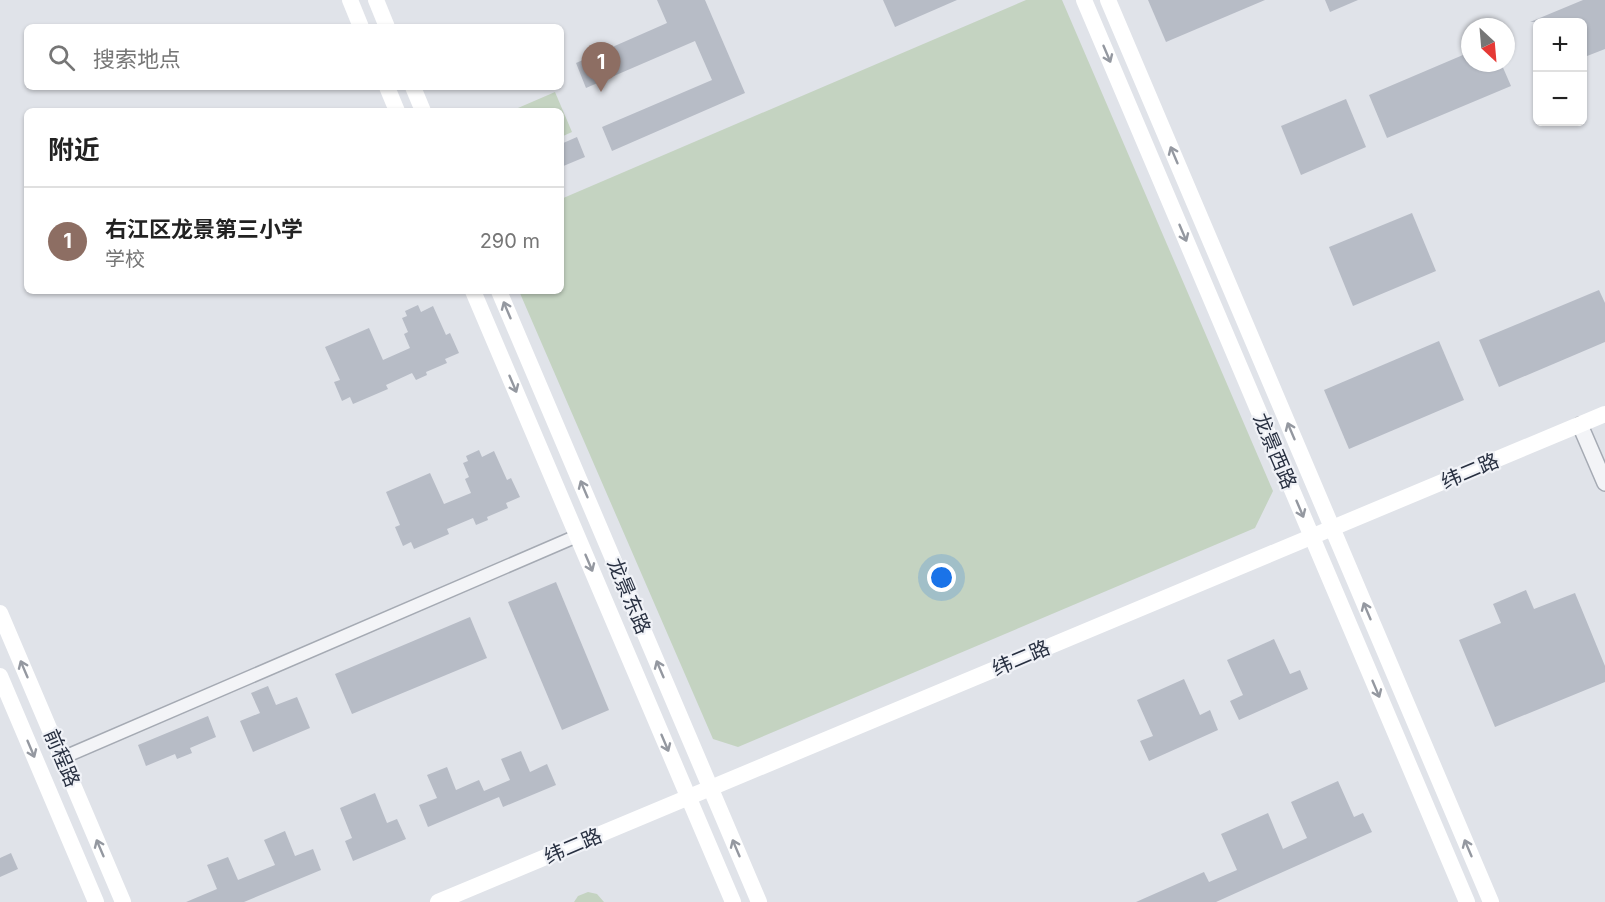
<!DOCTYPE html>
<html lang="zh">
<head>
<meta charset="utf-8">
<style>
  body { margin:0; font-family:Inter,"Noto Sans SC",sans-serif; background:#f2f2f2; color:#222 }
  .controls { position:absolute; right:18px; top:18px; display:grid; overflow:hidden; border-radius:9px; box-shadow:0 2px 4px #0004 }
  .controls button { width:54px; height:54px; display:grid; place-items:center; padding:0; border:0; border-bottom:2px solid #e0e0e0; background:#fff; color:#222; font:30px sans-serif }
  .compass { position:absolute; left:1461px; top:18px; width:54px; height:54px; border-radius:50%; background:#fff; box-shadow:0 2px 4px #0004; rotate:154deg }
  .you { position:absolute; left:942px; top:578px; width:21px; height:21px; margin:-15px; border:4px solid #fff; border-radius:50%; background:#1a73e8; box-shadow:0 0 0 9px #1a73e833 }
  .badge { display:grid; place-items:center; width:39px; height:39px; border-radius:50%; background:#d93025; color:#fff; font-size:20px; font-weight:700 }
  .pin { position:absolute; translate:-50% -50px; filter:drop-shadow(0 2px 3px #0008) }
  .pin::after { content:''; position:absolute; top:32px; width:21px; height:18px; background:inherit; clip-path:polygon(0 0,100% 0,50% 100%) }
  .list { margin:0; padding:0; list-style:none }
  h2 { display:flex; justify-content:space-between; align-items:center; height:78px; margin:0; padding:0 24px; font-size:26px }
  h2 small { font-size:20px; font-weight:400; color:#767676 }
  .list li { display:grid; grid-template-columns:39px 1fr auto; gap:18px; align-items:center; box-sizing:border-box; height:108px; padding:0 24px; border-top:2px solid #e0e0e0 }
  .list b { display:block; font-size:22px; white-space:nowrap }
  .list p { margin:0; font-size:20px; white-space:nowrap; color:#767676 }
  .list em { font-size:20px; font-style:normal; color:#767676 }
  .icon { flex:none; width:33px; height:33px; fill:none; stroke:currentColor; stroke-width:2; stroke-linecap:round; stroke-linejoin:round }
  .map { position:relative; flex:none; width:1605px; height:902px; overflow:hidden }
  .search { position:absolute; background:#fff; box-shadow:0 2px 4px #0004; left:24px; top:24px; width:540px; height:66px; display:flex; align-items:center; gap:15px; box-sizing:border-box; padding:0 21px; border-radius:9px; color:#767676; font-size:22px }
  .panel { position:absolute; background:#fff; box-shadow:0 2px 4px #0004; left:24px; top:108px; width:540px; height:186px; border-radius:9px }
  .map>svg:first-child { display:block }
</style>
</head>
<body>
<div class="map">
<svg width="1605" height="902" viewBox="0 0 1605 902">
  <rect width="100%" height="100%" fill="#e0e3e9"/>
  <g fill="#c4d3c1">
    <polygon points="1026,0 1062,0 1273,491 1255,528 738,747 713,739 519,291 561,291 561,199"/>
    <polygon points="555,92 572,132 561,137 561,111 511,111"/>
    <polygon points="588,892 597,894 604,902 574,902 578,896"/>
  </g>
  <g fill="#b7bcc6">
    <polygon points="657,0 705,0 745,93 612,151 602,127 712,80 695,41 586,88 576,63 667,23"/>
    <polygon points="883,0 957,0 895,27"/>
    <polygon points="1148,0 1265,0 1166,42"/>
    <polygon points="1325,0 1358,0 1330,12"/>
    <polygon points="1583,0 1605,0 1605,49 1582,58 1582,22 1530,22"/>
    <polygon points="1470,52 1470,63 1501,63 1511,86 1387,138 1369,95"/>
    <polygon points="1346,99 1366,147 1301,175 1281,126"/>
    <polygon points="577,137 585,157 561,167 561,144"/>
    <polygon points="1412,213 1436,271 1353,306 1329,247"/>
    <polygon points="1599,290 1605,303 1605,342 1499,387 1479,340"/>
    <polygon points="418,305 421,312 433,306 446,335 450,333 459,353 445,359 447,363 426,372 427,375 416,380 412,373 386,385 388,389 353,404 350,397 342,401 334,382 340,380 325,347 369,328 383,360 410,348 404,334 408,332 402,318 407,316 405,311"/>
    <polygon points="1439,341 1464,400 1349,449 1324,390"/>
    <polygon points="479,450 482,457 494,451 507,480 511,478 520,497 506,503 508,508 487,517 488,520 476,525 473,518 447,529 449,534 414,549 411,542 403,546 395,527 400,525 386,492 430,473 444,504 471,493 465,479 469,477 463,463 468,461 466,456"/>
    <polygon points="556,582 609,710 562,730 508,602"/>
    <polygon points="1526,590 1534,609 1575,593 1605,666 1605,682 1495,727 1459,640 1501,623 1493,604"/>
    <polygon points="470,617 487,658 352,714 335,674"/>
    <polygon points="1274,639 1290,674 1300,670 1308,689 1239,720 1230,701 1243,695 1227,660"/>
    <polygon points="1184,679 1200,715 1210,710 1218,730 1149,761 1140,741 1153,736 1137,700"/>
    <polygon points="268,686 276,705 297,697 310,728 253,752 240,721 260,713 251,693"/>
    <polygon points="208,716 216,737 190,748 192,753 177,759 175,754 146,766 138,745"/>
    <polygon points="521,751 530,772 547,764 556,785 503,807 499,797 428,827 419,805 437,798 427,775 447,767 456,790 479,780 484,791 510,780 501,759"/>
    <polygon points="1338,781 1354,817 1363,813 1372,832 1216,902 1136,902 1204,872 1209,882 1237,870 1221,834 1268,813 1283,849 1307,838 1291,802"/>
    <polygon points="375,793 387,823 397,819 406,839 353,861 345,841 352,838 340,808"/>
    <polygon points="285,831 295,856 313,849 321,870 244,902 186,902 217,889 207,865 228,857 238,880 275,865 264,840"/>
    <polygon points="11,853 18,869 0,877 0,858"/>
  </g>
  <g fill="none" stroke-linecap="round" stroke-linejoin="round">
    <defs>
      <polyline id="minor" points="62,758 577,536"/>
      <polyline id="tertiary" points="1580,425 1605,483"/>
    </defs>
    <use href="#minor" stroke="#a5aab3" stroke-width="15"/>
    <use href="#tertiary" stroke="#a5aab3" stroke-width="18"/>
    <use href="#minor" stroke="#f3f4f7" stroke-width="12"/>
    <use href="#tertiary" stroke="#f3f4f7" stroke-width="15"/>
    <g stroke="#fff" stroke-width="16">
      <polyline points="350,0 361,27"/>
      <polyline points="376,0 387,27"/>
      <polyline points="1084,0 1467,902"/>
      <polyline points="1108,0 1491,902"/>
      <polyline points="387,87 397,111"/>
      <polyline points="413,87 423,111"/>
      <polyline points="473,291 733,902"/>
      <polyline points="499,291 759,902"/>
      <polyline points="0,613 123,902"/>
      <polyline points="0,676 96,902"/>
      <polyline points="438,902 1605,414"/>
    </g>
  </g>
  <defs><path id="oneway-shaft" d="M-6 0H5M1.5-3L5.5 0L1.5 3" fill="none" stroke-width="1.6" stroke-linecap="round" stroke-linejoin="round" transform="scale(1.5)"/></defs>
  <g stroke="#9498a0">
    <use href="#oneway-shaft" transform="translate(1107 54) rotate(67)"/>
    <use href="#oneway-shaft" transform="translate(1174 155) rotate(-113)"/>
    <use href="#oneway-shaft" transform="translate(1183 233) rotate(67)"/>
    <use href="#oneway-shaft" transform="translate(507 310) rotate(-113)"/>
    <use href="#oneway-shaft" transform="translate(513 384) rotate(67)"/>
    <use href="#oneway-shaft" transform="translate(1291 431) rotate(-113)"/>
    <use href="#oneway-shaft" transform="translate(584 489) rotate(-113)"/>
    <use href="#oneway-shaft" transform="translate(1300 509) rotate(67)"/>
    <use href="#oneway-shaft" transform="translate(589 563) rotate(67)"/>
    <use href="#oneway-shaft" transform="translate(1367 611) rotate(-113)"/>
    <use href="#oneway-shaft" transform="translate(24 669) rotate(-113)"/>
    <use href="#oneway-shaft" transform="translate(660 669) rotate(-113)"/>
    <use href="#oneway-shaft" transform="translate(1376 689) rotate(67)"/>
    <use href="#oneway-shaft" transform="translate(665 743) rotate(67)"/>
    <use href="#oneway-shaft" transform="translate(31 749) rotate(67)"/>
    <use href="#oneway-shaft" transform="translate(100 848) rotate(-113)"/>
    <use href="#oneway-shaft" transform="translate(736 848) rotate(-113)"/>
    <use href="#oneway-shaft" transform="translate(1468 848) rotate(-113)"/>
  </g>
  <g text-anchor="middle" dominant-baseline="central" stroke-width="4.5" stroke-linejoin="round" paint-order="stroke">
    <g font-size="20" fill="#283041" stroke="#f0f2f7">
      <text transform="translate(1275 451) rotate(67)">龙景西路</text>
      <text transform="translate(1470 471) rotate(-23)">纬二路</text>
      <text transform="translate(629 596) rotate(67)">龙景东路</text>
      <text transform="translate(1021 658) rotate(-23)">纬二路</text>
      <text transform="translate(62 758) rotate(67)">前程路</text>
      <text transform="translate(573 846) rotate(-23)">纬二路</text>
    </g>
  </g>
</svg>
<div class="controls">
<button>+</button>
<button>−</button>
</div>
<svg class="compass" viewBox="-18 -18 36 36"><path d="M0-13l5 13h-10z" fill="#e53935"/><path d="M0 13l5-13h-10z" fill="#767676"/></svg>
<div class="you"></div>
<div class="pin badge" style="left:601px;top:92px;background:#8d6e63">1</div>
<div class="search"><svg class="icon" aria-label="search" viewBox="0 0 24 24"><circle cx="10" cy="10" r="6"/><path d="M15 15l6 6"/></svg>搜索地点</div>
<section class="panel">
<h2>附近<small></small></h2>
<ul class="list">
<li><span class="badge" style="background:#8d6e63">1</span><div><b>右江区龙景第三小学</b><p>学校</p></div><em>290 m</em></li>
</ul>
</section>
</div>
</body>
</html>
